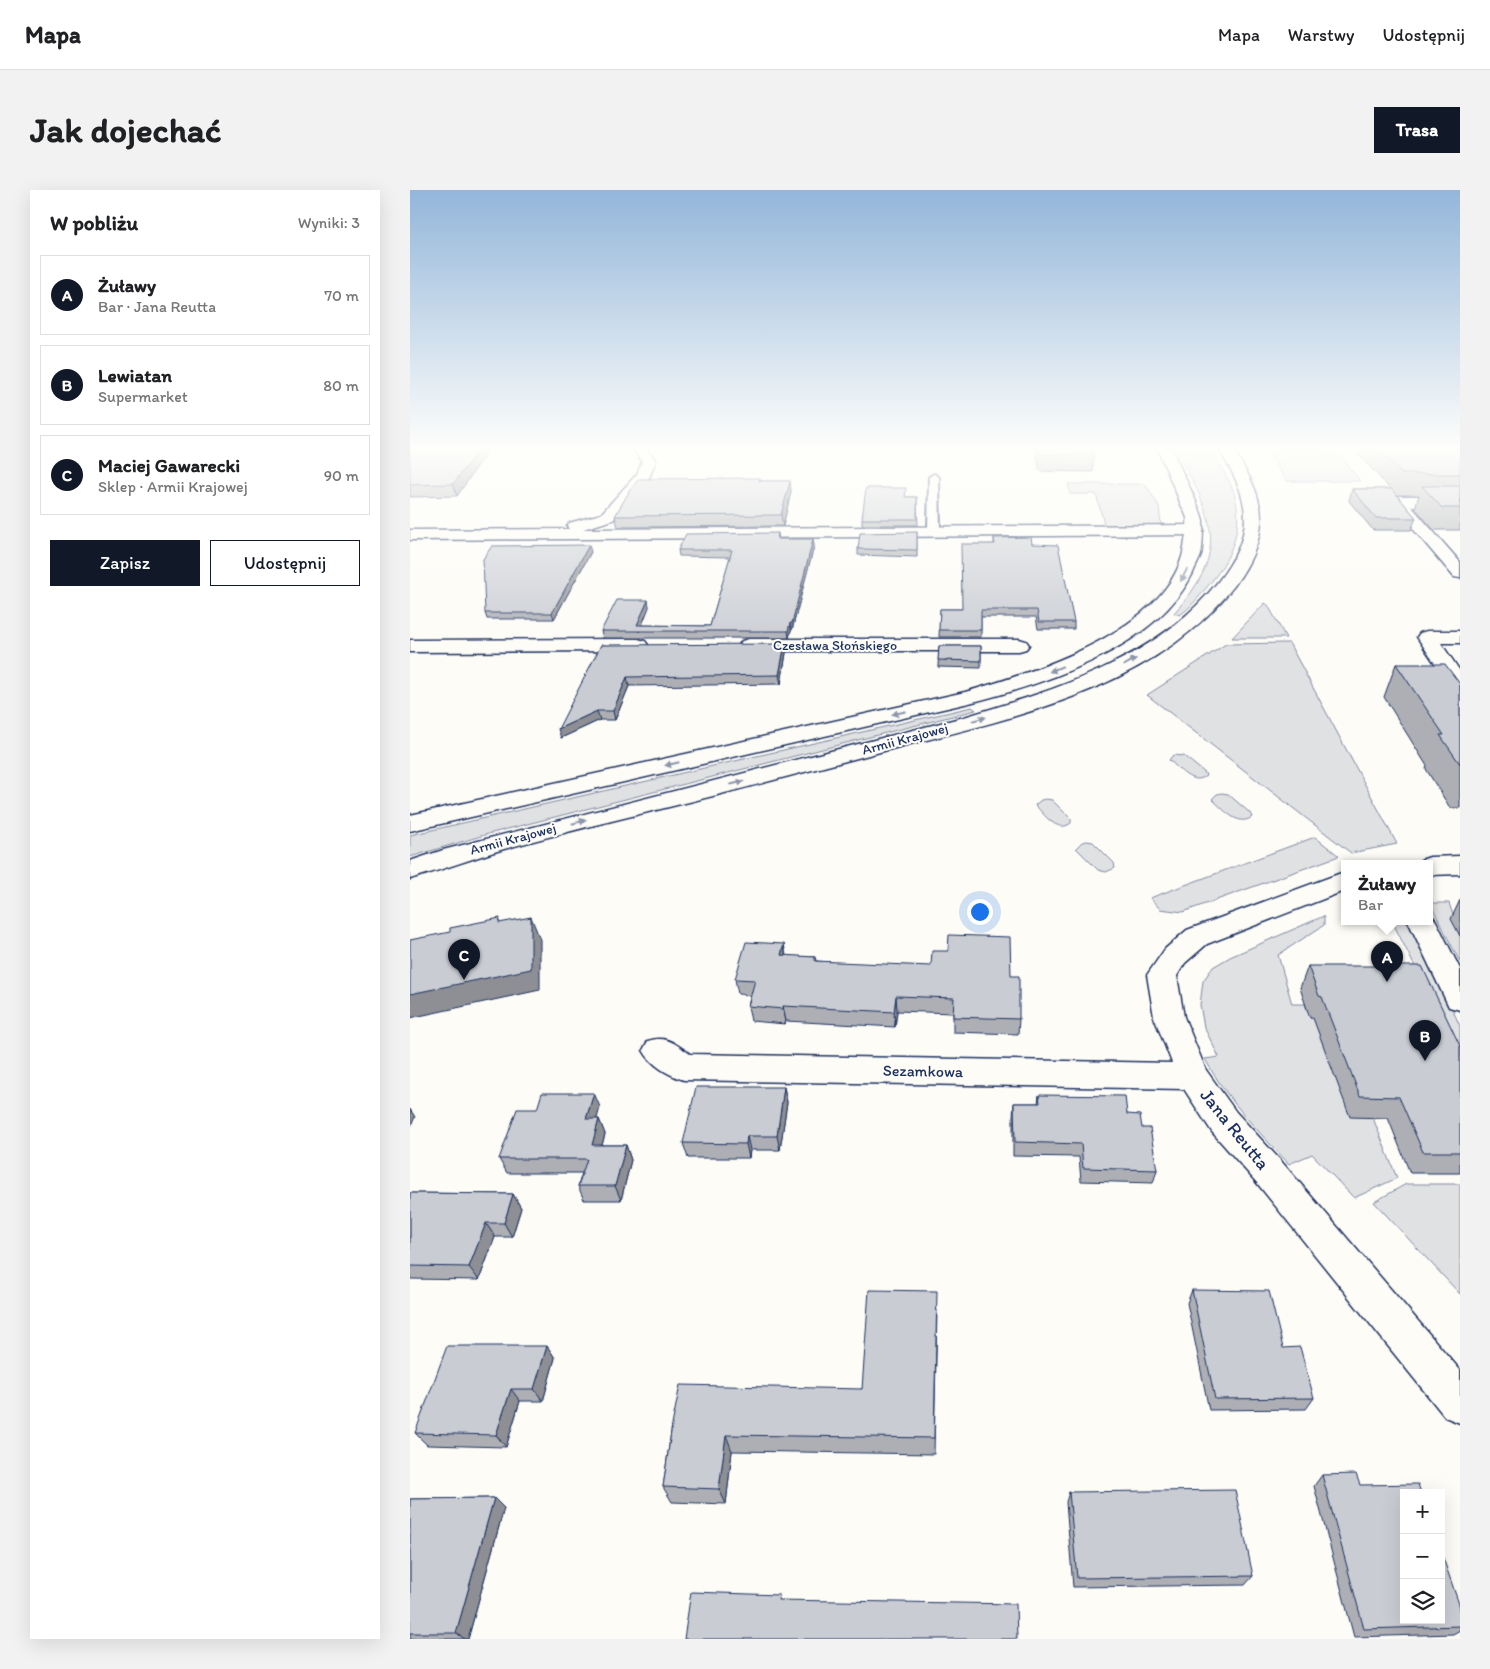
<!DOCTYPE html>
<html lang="pl">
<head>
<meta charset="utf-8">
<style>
  body { margin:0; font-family:Itim,sans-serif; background:#f2f2f2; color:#202124 }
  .controls { position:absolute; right:15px; bottom:15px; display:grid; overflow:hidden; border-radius:0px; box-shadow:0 5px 20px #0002 }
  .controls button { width:45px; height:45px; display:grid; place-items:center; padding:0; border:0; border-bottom:1px solid #e0e0e0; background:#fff; color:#202124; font:25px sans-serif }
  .you { position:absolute; left:569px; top:721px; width:18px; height:18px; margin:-12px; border:4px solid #fff; border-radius:50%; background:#1a73e8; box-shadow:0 0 0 8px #1a73e833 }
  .badge { display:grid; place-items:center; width:32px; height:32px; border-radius:50%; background:#111827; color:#fff; font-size:16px; font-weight:700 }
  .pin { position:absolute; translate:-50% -41px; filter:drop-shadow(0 1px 2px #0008) }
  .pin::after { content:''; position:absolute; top:26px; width:18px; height:15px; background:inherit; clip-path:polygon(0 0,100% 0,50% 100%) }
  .popup { position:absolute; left:931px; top:670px; width:92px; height:65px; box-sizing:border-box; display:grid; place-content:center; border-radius:0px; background:#fff; filter:drop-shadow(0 1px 4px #0005); font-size:16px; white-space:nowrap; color:#757577 }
  .popup b { font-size:19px; color:#202124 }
  .popup::after { content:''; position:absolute; left:50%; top:100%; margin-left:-10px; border:10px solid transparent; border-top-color:#fff }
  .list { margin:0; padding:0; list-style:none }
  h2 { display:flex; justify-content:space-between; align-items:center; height:65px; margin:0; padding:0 20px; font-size:21px }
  h2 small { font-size:16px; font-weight:400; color:#757577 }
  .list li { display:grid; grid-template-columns:32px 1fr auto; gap:15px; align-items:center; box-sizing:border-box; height:80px; margin:0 10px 10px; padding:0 10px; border:1px solid #e0e0e0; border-radius:0px }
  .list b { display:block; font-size:19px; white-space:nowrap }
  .list p { margin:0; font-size:16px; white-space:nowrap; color:#757577 }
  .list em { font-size:16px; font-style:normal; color:#757577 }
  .actions { display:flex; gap:10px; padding:15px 20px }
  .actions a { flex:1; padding:11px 0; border:1px solid #111827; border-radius:0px; text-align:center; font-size:18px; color:#111827 }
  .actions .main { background:#111827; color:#fff }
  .icon { flex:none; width:28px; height:28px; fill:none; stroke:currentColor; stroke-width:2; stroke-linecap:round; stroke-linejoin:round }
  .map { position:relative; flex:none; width:1050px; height:1449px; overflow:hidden; border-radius:0px }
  header { display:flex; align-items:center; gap:30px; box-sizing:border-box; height:70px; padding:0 25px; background:#fff; border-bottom:1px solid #e0e0e0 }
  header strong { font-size:24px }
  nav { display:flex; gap:28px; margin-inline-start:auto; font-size:18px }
  .intro { display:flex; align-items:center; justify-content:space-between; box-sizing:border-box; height:120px; padding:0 30px }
  h1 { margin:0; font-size:35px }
  .button { padding:12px 22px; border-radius:0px; background:#111827; color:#fff; font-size:18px; font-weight:700 }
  main { display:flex; gap:30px; padding:0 30px }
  aside { flex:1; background:#fff; border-radius:0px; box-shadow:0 5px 20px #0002 }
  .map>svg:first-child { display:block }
</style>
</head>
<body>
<header>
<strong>Mapa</strong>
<nav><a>Mapa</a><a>Warstwy</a><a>Udostępnij</a></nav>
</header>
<div class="intro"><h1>Jak dojechać</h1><a class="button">Trasa</a></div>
<main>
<aside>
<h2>W pobliżu<small>Wyniki: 3</small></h2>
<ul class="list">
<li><span class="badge">A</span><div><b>Żuławy</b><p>Bar · Jana Reutta</p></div><em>70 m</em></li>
<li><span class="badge">B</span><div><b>Lewiatan</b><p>Supermarket</p></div><em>80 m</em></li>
<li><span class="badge">C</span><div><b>Maciej Gawarecki</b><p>Sklep · Armii Krajowej</p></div><em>90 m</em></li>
</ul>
<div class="actions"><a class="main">Zapisz</a><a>Udostępnij</a></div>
</aside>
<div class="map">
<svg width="1050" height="1449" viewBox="0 0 1050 1449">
  <rect width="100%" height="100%" fill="#fdfcf7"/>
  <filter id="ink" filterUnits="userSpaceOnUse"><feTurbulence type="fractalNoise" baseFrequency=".02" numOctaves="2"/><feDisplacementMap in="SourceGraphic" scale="10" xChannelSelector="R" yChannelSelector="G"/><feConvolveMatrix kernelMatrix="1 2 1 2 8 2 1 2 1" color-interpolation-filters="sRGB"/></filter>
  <g filter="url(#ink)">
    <g fill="#e0e1e3" stroke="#7e88a0">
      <path d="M765,258L802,262C808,273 816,284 821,295C837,334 822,368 797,397C789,407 781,417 770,425L764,423C772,414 780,405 786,395C819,343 789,305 765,258Z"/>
      <polygon points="859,258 923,258 950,291 877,291 859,264"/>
      <polygon points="658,294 735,294 749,316 751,337 695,337 686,304 660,304"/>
      <polygon points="855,413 858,415 876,448 822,448"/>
      <polygon points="879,453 987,654 941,663 737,505 816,454"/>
      <polygon points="562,517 566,520 78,644 0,667 0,645"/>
      <path d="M763,565L774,566L795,583L796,586C782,596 769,578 759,570Z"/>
      <path d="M812,603L818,604L840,623L842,627C828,638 812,618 802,609L807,604Z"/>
      <path d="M636,609L642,610L661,629V633C647,644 634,624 625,615L631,610Z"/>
      <polygon points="905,647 929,666 773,722 750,719 740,708"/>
      <polygon points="677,651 683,652 704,673 705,678 696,682 688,680 666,658 672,652"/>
      <polygon points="1020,713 1039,713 1050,746 1050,772"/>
      <path d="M914,726V735L868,765L882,814H895L900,828H903L963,928L987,988L944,1008L902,964L879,974C848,941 816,909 795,869L809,867L794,837L790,815L793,791L803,777L820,767Z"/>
      <polygon points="982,731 1002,731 1050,836 1050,867"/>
      <polygon points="996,994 1050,994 1050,1104 964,1012"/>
    </g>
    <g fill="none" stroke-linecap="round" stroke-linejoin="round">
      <defs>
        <polygon id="lane" points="524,284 529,287 530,342 524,346 518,342 519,287"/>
        <g id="street">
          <polygon points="222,258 236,258 246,271 239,288 203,330 173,339 786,335 792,337 794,340 792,343 786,345 0,350 0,340 159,339 157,336 159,333 191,324 227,284 232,271"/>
          <polygon points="988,306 1050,306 1050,316 1001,316 1050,372 1050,388 1044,387 982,314 980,311 982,308"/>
          <polygon points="1017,441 1050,441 1050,453 1031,453 1050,481 1050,502 1043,500 1007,447 1010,443"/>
          <polygon points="228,449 235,451 238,455 235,459 228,461 0,462 0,450"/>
          <polygon points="339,449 609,449 616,451 619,455 616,459 609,461 339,461 332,459 329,455 332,451"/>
          <polygon points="1050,666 1050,684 1020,685 1020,673 1009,673 1011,670 1020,667"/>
          <path d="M934,682V701L797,754L775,773L767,786L774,827L796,880L826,922L871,971L1050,1180V1233L1035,1227L847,993L802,942L774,899L274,890C258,885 241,875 233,860L238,851C257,845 265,854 280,864L762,873L744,827L737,785L755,759L777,740Z"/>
          <polygon points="1020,723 1026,731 1050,779 1050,820 1039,817 998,731 1020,731"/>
        </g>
        <g id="primary">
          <path d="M747,258H761C767,272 792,320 793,331C793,341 793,355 791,365C789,371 785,377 783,383C746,458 635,494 559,513L0,641V625L555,502C625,482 767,438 775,351C776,344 778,335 777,328C775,321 770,314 768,307C761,291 754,274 747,258Z"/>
          <path d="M808,258H822C836,280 851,303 851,329C851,354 838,377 824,396C746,497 610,526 493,556C431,572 369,589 307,605C236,623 165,639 94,659C63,668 32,680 0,689V671L33,660L554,527C645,500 746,470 807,393C822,374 835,352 835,328C835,302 821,279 808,258Z"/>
        </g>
      </defs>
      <use href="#lane" stroke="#1b2f5e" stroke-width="4"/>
      <use href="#street" stroke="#1b2f5e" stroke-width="3"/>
      <use href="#primary" stroke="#1b2f5e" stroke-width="3"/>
      <use href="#lane" fill="#fdfcf7" fill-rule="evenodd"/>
      <use href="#street" fill="#fdfcf7" fill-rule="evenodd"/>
      <use href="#primary" fill="#fdfcf7" fill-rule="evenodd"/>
    </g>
    <g fill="#adafb5" stroke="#1b2f5e">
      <polygon points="0,258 77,262 47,306 0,307"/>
      <polygon points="625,258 682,258 684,265 683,282 630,281"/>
      <polygon points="943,258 1050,258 1050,340 1024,340 1005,318 1009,305 987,305 1006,328 1001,340 963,340 939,311 942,299 980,299"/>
      <polygon points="350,288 351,291 380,291 381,302 373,336 208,337 205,326"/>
      <polygon points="496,307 507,307 508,335 452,335 452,329"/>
      <polygon points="507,342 507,367 448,365 448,359"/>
      <polygon points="368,343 369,349 403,349 404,356 382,440 381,440 379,448 193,448 191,441 238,410 239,417 232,435 300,436 320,367 269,366 268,360"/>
      <polygon points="584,348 622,354 664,432 664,439 628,439 626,427 571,427 571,447 529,447 530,419 552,419 584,354"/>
      <polygon points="181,362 144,429 77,429 75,423"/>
      <polygon points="191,455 376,463 371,494 219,496 205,530 190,530 151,548"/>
      <polygon points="529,456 571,456 571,478 528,477"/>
      <polygon points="986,474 1050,494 1050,618 1040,618 1016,579 1017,576 974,507"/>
      <polygon points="1050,710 1050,746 1041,729"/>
      <polygon points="374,754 376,766 405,767 406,771 601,786 609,829 608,844 543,842 543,823 487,821 485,837 376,831 375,834 341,831 338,816 341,805 328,804 325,789"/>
      <polygon points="898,776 1050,856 1050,983 1000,983 978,928 940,927 903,828 900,828 890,798"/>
      <polygon points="374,897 377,912 370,960 340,960 339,968 278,968 273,953"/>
      <polygon points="629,905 717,924 732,938 747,980 743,993 671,991 669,967 603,966 603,926 604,913 628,913"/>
      <polygon points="190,917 186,929 189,929 195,944 192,955 216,955 221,970 211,1010 174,1010 168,996 172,983 97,983 89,969 127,919"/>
      <polygon points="0,1003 103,1004 111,1018 102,1047 85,1047 69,1090 0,1089"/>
      <polygon points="782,1100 873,1158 904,1208 896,1219 799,1220 777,1113"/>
      <polygon points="527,1120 524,1264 322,1261 316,1314 262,1312 253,1297 262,1235 452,1199"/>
      <polygon points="137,1156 145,1168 133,1211 110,1211 96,1257 17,1255 5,1243"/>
      <polygon points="912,1285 950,1295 1050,1417 1050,1440 1043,1444 944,1447 904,1296"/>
      <polygon points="659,1302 843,1386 835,1395 663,1397 656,1312"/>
      <polygon points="84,1308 94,1318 58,1449 0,1449 0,1309"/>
    </g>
    <g fill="#8d8f94" stroke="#1b2f5e">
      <polygon points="70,258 77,258 77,262 47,306 43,294"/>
      <polygon points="380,291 381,302 373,336 371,325"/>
      <polygon points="403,349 404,356 382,440 382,433"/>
      <polygon points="179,355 181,362 144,429 142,423"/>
      <polygon points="238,410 239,417 229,442 227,435"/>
      <polygon points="380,433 381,440 379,448 378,441"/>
      <polygon points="375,454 376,463 371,494 369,485"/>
      <polygon points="217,487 219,496 205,530 203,521"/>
      <polygon points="187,521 190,530 151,548 148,539"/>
      <polygon points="121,727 130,749 130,800 0,828 0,804"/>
      <polygon points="374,754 376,769 371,765"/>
      <polygon points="486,806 487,821 485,837 484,822"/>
      <polygon points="373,816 376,831 375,834 373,819"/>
      <polygon points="374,897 377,912 370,960 367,946"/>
      <polygon points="184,903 190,917 183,944 176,929"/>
      <polygon points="0,919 5,927 0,938"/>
      <polygon points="189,929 195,944 188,970 182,955"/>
      <polygon points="337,946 340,960 339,968 336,954"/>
      <polygon points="216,955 221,970 211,1010 205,996"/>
      <polygon points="103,1004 111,1018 102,1047 94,1033"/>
      <polygon points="76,1033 85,1047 69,1090 59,1077"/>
      <polygon points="137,1156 145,1168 133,1211 124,1199"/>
      <polygon points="101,1199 110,1211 96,1257 86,1245"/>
      <polygon points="316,1245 322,1261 316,1314 309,1299"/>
      <polygon points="84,1308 94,1318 58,1449 55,1449 46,1443"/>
    </g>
    <g fill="#c9ccd3" stroke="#1b2f5e">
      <polygon points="0,258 70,258 43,294 0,295"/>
      <polygon points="629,258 682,258 684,265 631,265"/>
      <polygon points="967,258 1050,258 1050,284 992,284"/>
      <polygon points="350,288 349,291 380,291 371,325 205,326 220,300 229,289"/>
      <polygon points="1012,296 1050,296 1050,318 1032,318"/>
      <polygon points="456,298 496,298 495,307 507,307 507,329 452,329"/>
      <polygon points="942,299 982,299 1006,328 966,328"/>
      <polygon points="507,342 507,360 448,359 450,343"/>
      <polygon points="368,343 367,349 403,349 382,433 380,433 378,441 191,441 207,410 238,410 227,435 300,436 322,360 268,360 276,344"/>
      <polygon points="621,347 622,354 648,355 664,432 629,432 627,420 571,420 571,440 529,440 530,419 552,419 551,354 585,354 584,348"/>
      <polygon points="179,355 142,423 75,423 73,369 82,356"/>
      <polygon points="375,454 369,485 217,487 203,521 187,521 148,539 191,455"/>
      <polygon points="529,456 571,456 571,471 528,470"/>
      <polygon points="986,474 1035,474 1050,494 1050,574 1030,545 1034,545"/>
      <polygon points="121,727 121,779 0,804 0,750 40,742 40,738 90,728 89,733"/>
      <polygon points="539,745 600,747 601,786 609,786 609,829 543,827 544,808 486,806 484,822 373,816 373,819 338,816 345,790 325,789 336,752 374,754 371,765 405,767 405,771 521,776 522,761 538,761"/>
      <polygon points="898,776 1012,776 1050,856 1050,962 1013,962 989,907 950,906 912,807 909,806"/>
      <polygon points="286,897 374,897 367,946 337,946 336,954 273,953"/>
      <polygon points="132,903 184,903 176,929 189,929 182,955 216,955 205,996 168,996 177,969 89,969 107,919 127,919"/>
      <polygon points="629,905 715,906 717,924 730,925 732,938 740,938 747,980 673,978 671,954 605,952 604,913 630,913"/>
      <polygon points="0,1003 103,1004 94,1033 76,1033 59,1077 0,1076"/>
      <polygon points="459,1100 527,1101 524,1248 316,1245 309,1299 253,1297 262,1235 270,1195 452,1199"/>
      <polygon points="782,1100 859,1101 873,1158 890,1157 904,1208 805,1209"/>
      <polygon points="37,1156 137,1156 124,1199 101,1199 86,1245 5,1243"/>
      <polygon points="946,1284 950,1295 1008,1294 1011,1303 994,1303 994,1430 1031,1430 1031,1362 1050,1417 1050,1436 954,1439 912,1285"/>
      <polygon points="825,1300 843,1386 667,1388 659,1302"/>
      <polygon points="84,1308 46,1443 0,1443 0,1309"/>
      <polygon points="281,1402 369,1405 368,1410 606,1414 607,1449 274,1449"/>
    </g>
    <defs><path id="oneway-solid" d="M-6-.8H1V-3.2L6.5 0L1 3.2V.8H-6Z" transform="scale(1.25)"/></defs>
    <g fill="#8c96aa">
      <use href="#oneway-solid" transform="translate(774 385) rotate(117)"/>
      <use href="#oneway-solid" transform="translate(720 472) rotate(-30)"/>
      <use href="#oneway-solid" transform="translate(646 479) rotate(157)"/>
      <use href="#oneway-solid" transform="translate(489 523) rotate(167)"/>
      <use href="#oneway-solid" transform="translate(569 529) rotate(-15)"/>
      <use href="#oneway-solid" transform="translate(262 574) rotate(167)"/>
      <use href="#oneway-solid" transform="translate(327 593) rotate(-14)"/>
      <use href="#oneway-solid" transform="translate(169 632) rotate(-14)"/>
    </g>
  </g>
  <linearGradient id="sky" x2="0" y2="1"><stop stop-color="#93b6da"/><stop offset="0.56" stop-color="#fefefb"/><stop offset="1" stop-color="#fefefb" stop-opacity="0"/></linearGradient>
  <rect width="1050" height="461" fill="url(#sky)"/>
  <g text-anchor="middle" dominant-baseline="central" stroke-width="4" stroke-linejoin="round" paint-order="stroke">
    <g font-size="14" fill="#1b2f5e" stroke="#fdfcf7">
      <text x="425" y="455">Czesława Słońskiego</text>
      <text transform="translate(495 549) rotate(-15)">Armii Krajowej</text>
      <text transform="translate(103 649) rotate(-15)">Armii Krajowej</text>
    </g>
    <g font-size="16" fill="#1b2f5e" stroke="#fdfcf7">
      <text transform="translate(513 881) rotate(1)">Sezamkowa</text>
    </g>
    <g font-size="19" fill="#1b2f5e" stroke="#fdfcf7">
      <text transform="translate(825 939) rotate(51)">Jana Reutta</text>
    </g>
  </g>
</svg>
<div class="controls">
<button>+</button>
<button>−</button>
<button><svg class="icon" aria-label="layers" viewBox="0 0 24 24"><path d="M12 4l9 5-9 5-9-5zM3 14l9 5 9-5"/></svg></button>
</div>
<div class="you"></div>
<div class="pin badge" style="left:977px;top:792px">A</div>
<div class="popup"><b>Żuławy</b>Bar</div>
<div class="pin badge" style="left:1015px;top:871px">B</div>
<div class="pin badge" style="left:54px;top:790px">C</div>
</div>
</main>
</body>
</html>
